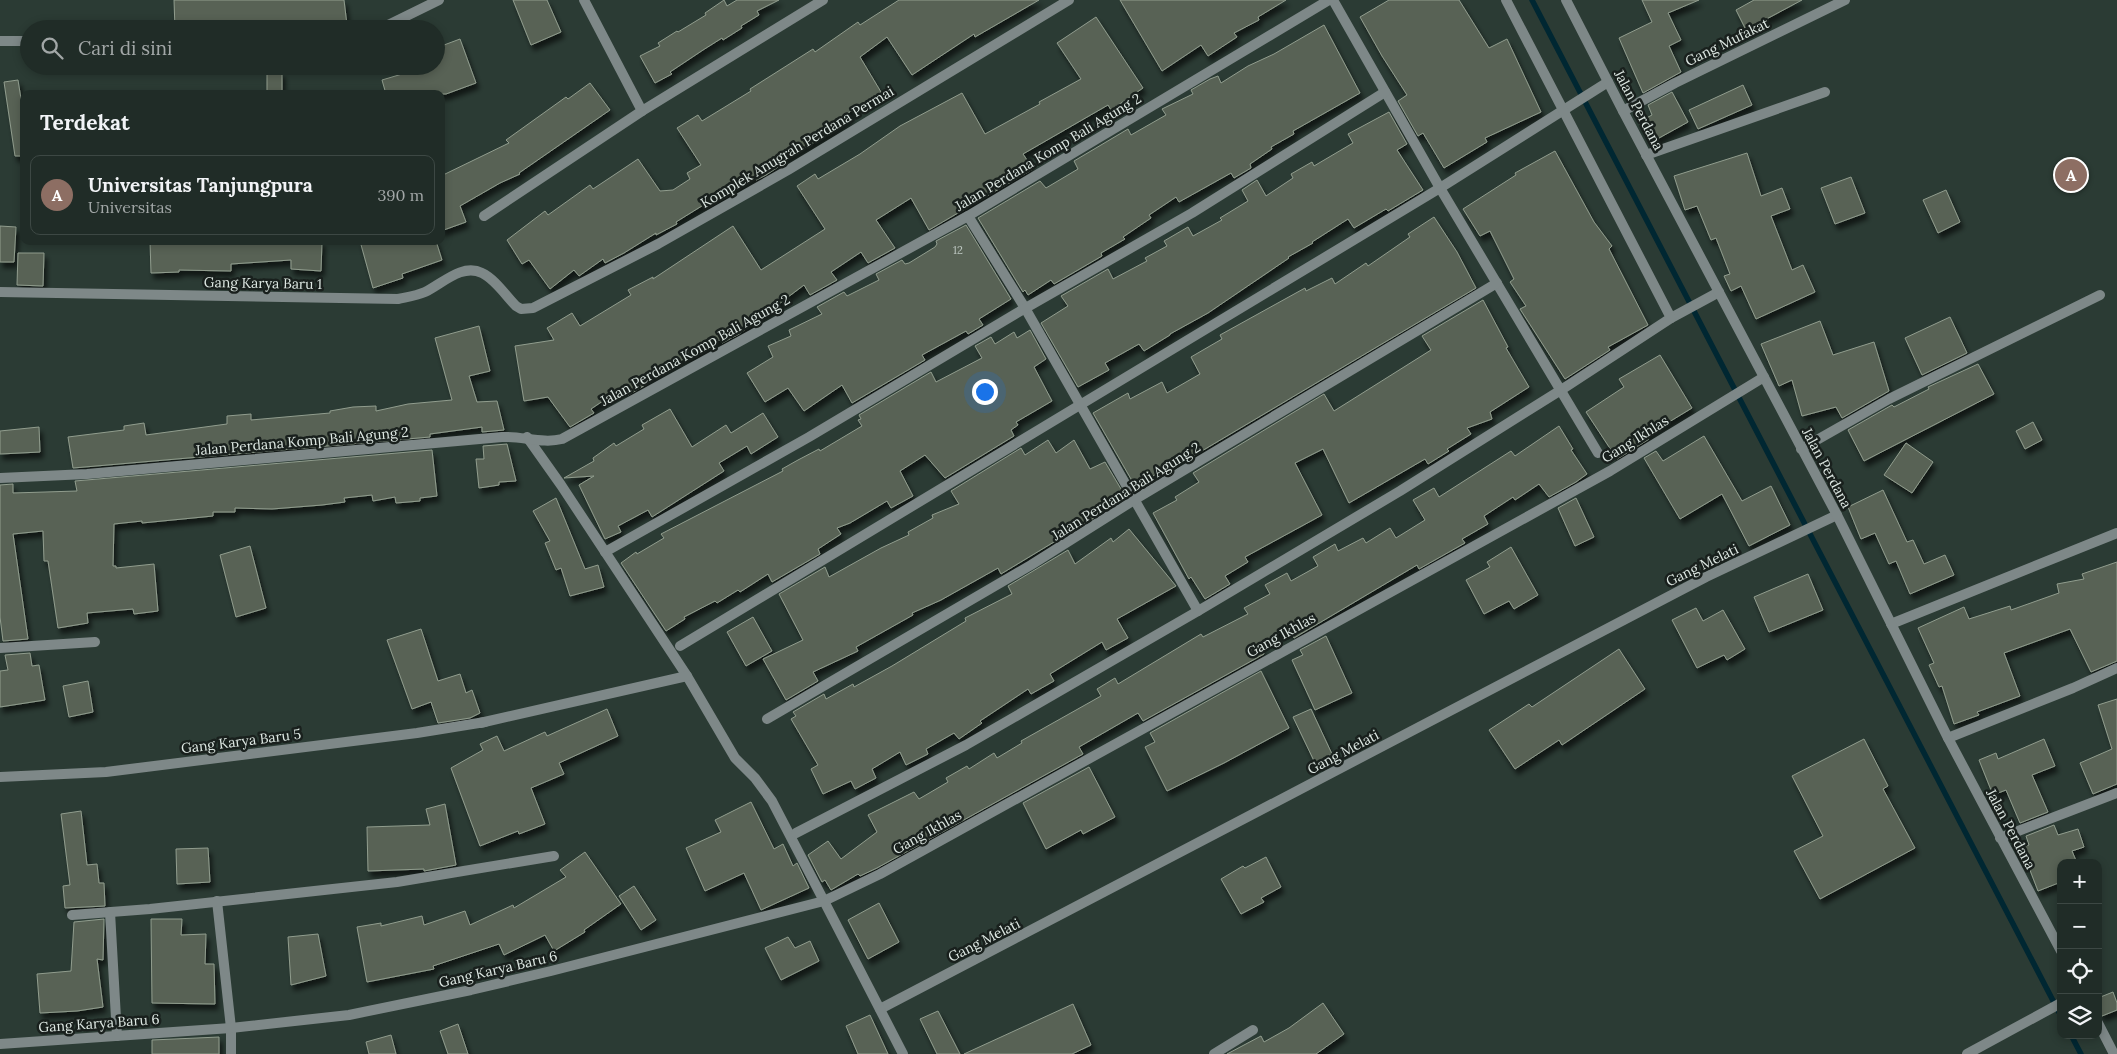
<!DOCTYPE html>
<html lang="id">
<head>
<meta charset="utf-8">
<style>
  body { margin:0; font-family:Lora,serif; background:#28342f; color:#f1f3f6 }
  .controls { position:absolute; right:15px; bottom:15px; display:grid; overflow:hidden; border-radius:10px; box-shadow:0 2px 8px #0003 }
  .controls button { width:45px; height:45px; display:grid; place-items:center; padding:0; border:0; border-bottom:1px solid #3d4844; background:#202c27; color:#f1f3f6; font:25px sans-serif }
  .you { position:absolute; left:984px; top:391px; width:18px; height:18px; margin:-12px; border:4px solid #fff; border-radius:50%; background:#1a73e8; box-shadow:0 0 0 8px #1a73e833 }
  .badge { display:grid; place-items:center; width:32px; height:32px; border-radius:50%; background:#8bbbb9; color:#fff; font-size:16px; font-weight:700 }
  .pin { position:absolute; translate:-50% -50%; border:2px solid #fff; box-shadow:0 1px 5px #0006 }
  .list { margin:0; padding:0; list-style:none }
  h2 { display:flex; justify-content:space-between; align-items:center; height:65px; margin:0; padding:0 20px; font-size:21px }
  h2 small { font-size:16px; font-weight:400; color:#a2a7a7 }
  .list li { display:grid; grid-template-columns:32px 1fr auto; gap:15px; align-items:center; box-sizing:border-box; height:80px; margin:0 10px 10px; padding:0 10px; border:1px solid #3d4844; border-radius:10px }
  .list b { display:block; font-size:19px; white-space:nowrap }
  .list p { margin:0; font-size:16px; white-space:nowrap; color:#a2a7a7 }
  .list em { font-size:16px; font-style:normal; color:#a2a7a7 }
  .icon { flex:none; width:28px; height:28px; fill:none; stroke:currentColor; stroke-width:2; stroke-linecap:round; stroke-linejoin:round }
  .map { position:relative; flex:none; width:2117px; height:1054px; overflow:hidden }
  .search { position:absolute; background:#202c27; box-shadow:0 2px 8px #0003; left:20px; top:20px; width:425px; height:55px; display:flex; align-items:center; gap:12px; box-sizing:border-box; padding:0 18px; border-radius:28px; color:#a2a7a7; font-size:19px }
  .panel { position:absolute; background:#202c27; box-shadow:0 2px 8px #0003; left:20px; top:90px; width:425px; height:155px; border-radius:10px }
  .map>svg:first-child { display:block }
</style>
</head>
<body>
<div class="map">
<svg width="2117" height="1054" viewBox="0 0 2117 1054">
  <defs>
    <filter id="shadow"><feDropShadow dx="3" dy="5.5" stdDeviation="2.5" flood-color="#0009"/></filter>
  </defs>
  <rect width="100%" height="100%" fill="#2b3b34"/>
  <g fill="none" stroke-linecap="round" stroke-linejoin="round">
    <g stroke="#002732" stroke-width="5.5">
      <polyline points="1532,0 2061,1016"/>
      <polyline points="2071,1035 2081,1054"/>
    </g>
  </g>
  <g fill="#586255" stroke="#919d8e" filter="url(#shadow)">
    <polygon points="174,0 344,0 347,25 312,29 175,29"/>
    <polygon points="513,0 547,0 561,32 531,45"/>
    <polygon points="724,0 727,6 737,0 779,0 757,11 759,15 741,26 742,28 723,40 722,38 703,50 670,72 672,74 655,83 640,56 660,46 658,43 677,31 678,32 706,15 705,13"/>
    <polygon points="899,0 1039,0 975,37 974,34 912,75 887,37 860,57 881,92 848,113 851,117 832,132 776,164 778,167 766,175 756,180 754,177 732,193 707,207 705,204 676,222 677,224 656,235 656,233 624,253 605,263 603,259 579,276 574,270 550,289 529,260 522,264 507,240 545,211 548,215 590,185 593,189 638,159 660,191 673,190 690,179 687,173 701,165 677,128 698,115 702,121 751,91 750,89 791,63 813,49 815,52 858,22 860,25"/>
    <polygon points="1120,0 1286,0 1258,17 1259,20 1234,33 1237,37 1208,56 1201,45 1162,71"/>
    <polygon points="1389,0 1459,0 1489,48 1507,39 1541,112 1485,138 1487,142 1444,168 1423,133 1418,136 1398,101 1407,95 1382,56 1360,17"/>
    <polygon points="1642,0 1699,0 1668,13 1681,40 1669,46 1681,72 1643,93 1619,38 1652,22"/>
    <polygon points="1754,0 1802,0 1746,30 1736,10"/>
    <polygon points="1096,17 1143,88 1111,110 1108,105 1023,154 1033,169 929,230 911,198 876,220 895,248 868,263 861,252 831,272 837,280 810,295 804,285 739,334 722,343 719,340 689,360 687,357 645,382 647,384 628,395 622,388 591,409 594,413 570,427 548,397 524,401 515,346 554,340 547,328 572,313 580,326 631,295 628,290 653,277 653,279 733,226 761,270 825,229 797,186 815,174 818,179 860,154 900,126 962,93 985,134 1040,104 1039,102 1081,79 1057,43"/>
    <polygon points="1324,25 1360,93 1293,131 1294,134 1271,147 1272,149 1250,164 1251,168 1234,178 1231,173 1179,202 1176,197 1149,215 1151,218 1123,237 1125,239 1101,253 1102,256 1054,284 1051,280 1028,295 1025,290 1023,292 978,218 1040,181 1046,188 1078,169 1074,161 1128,129 1131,135 1166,115 1162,109 1193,94 1191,90 1210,79 1218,76 1221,83 1248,66 1274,54"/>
    <polygon points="460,39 476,83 446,94 386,94 382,80 429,66 436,66 436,48"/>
    <polygon points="282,72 282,94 267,94 267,73"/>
    <polygon points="18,80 24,118 24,156 15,156 4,82"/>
    <polygon points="590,83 610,110 519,173 520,174 500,183 460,206 466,222 441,231 441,176 509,143 506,140 566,97 568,99"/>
    <polygon points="1743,85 1752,105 1698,129 1689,110"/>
    <polygon points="1672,92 1688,122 1650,143 1639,122 1652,115 1648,105"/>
    <polygon points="1389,112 1407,144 1397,150 1423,190 1388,211 1386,209 1354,228 1348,219 1312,242 1313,243 1288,257 1289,258 1208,313 1170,334 1170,335 1144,351 1139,344 1105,363 1109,370 1078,387 1041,323 1068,306 1061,296 1108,269 1113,279 1147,261 1145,258 1167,246 1164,241 1188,227 1193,236 1222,220 1220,218 1248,201 1242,190 1257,180 1266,196 1293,178 1291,174 1312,162 1314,166 1353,143 1348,134"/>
    <polygon points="1555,151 1594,222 1612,246 1609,249 1648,325 1608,347 1610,350 1565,379 1520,309 1526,306 1510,282 1514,279 1490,231 1480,236 1463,209 1516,175 1515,173"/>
    <polygon points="1747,153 1761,196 1782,188 1790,209 1771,216 1792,270 1803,265 1815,292 1756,319 1741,286 1731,291 1724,276 1730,274 1716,238 1711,240 1697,206 1685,210 1674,176"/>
    <polygon points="1851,177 1865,213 1835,224 1821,188"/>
    <polygon points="1946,190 1960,222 1938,233 1923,200"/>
    <polygon points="1434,217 1457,252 1476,288 1185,461 1181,456 1139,486 1138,484 1135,486 1093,413 1128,393 1130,399 1162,382 1167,393 1200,374 1191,357 1222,339 1220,335 1305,288 1306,291 1332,278 1335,284 1366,263 1368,266 1410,237 1408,234"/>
    <polygon points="966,225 1011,299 979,319 983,325 968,334 966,331 922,355 925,360 852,403 842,385 804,411 788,388 765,402 747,373 773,357 768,346 791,336 789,330 822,314 817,307 844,292 847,296 879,280 876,274 902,260 905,264 909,263 935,247 937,244 936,241"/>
    <polygon points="0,226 16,227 14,262 0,262"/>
    <polygon points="150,241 322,241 321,271 291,269 291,260 231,264 231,271 179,270 179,272 151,273"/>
    <polygon points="360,241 436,241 442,260 402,274 403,278 373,288"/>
    <polygon points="18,253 44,253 43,286 17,285"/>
    <polygon points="1483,300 1508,347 1506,348 1529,387 1490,412 1492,419 1467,428 1471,434 1447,449 1449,451 1428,464 1425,459 1349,503 1323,449 1295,463 1322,515 1245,557 1248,562 1225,576 1230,584 1205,599 1191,577 1189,579 1153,513 1177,500 1175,497 1199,482 1193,473 1324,394 1334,411 1431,350 1422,336"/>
    <polygon points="1950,317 1967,353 1922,375 1905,338"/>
    <polygon points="1820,321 1833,355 1874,342 1889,391 1842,418 1836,407 1802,416 1792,380 1779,386 1761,344"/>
    <polygon points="479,326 490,371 469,376 477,402 497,401 504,430 482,432 482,427 430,434 430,437 73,468 68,437 124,430 124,426 144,423 146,435 227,424 227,416 251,414 251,420 330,413 330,411 353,407 376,406 376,411 408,404 452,400 435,338"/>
    <polygon points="1030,330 1046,359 1034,367 1052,401 1016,422 1018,425 1011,430 1014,436 945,478 925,455 900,471 913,496 891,508 887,501 850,523 837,528 841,534 818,549 820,554 772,582 768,574 740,592 738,590 717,603 715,601 684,617 685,619 666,631 621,563 636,552 637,554 664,538 661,534 783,471 782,469 798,460 819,449 820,451 862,426 858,420 861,419 859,415 931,372 936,382 982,358 975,346 991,337 995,344 1014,332 1017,338"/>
    <polygon points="1660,355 1692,408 1646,436 1649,439 1617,459 1586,412 1624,387 1619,379"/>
    <polygon points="1978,364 1994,394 1864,461 1848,430 1892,405 1894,407 1929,389 1928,387"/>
    <polygon points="670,409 692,447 726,425 731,433 763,413 778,437 751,454 747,446 719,463 724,471 652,517 648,510 618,526 621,532 605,539 579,485 594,476 564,478 594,461 593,458 614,443 616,446 644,429 642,425"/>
    <polygon points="2033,422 2042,440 2025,449 2016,431"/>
    <polygon points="1559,426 1573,449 1571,450 1587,474 1576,482 1549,497 1539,484 1515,500 1513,497 1484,516 1488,524 1462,539 1465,543 1419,569 1417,565 1294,638 1289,628 1259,643 1264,654 1143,721 1138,713 1079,747 1083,754 877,868 860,876 858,874 831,890 825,880 822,882 808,855 828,841 841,859 877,832 868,815 914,792 919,799 948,782 946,778 967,766 969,769 994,753 997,758 1022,743 1021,741 1101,696 1097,689 1115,678 1118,684 1201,634 1203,637 1248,614 1244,608 1270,594 1265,585 1287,573 1291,581 1318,566 1313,557 1335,544 1338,551 1363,538 1366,543 1390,528 1396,538 1425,520 1413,500 1434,488 1439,497 1511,451 1515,456"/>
    <polygon points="39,427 40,452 0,454 0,431"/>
    <polygon points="1704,436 1742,501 1771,486 1790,525 1749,546 1722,494 1680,519 1644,458 1656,451 1663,461"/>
    <polygon points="1048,440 1056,453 1074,440 1090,469 1105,462 1124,494 1097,516 1001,574 998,568 941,600 912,613 913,615 856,647 858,651 813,672 818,681 786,700 763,659 803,640 779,594 825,567 829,577 881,548 909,535 908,532 933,518 932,515 959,504 951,491 1021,448 1025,455"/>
    <polygon points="1906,443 1933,462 1912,493 1884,475"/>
    <polygon points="507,444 516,481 499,482 499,485 479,488 476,459 484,459 483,446"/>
    <polygon points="432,450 437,496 420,498 420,501 396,503 395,497 373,501 372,495 344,498 345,502 322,505 272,509 235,508 235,512 213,512 213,516 142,523 142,521 114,524 113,566 116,566 116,568 154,564 158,611 134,614 133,609 87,613 88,623 58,628 48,561 44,561 43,531 13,534 28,639 3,641 0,617 0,485 13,484 13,493 77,491 75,481"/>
    <polygon points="1883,490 1907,542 1913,540 1924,564 1945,555 1954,575 1910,594 1896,561 1889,564 1875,533 1861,539 1848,507"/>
    <polygon points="556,498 585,569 598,565 604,587 570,596 561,568 556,570 545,543 550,541 533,511"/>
    <polygon points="1576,498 1594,537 1575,546 1558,508"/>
    <polygon points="1129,529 1176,586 1117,619 1128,638 1106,650 1102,642 1050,674 1054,681 1031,694 1028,689 980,721 982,723 959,739 954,733 926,749 928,754 906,765 900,752 872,769 876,778 855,789 851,781 823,794 811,769 818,765 791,719 796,716 793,712 824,694 826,699 853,684 854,687 892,666 966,621 965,618 1012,594 1008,586 1068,550 1075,564 1111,538 1113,542"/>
    <polygon points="250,546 266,608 236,617 220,555"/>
    <polygon points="1511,547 1538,595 1514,609 1509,601 1484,614 1466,580 1490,567 1487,562"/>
    <polygon points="2117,562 2117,661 2091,672 2070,629 2004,653 2020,696 1977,712 1979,715 1954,724 1942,686 1939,687 1929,665 1934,663 1918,628 1964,607 1969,619 2010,606 2011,610 2059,593 2057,584 2084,579 2082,574"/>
    <polygon points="1808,574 1823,610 1769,632 1754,597"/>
    <polygon points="1696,608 1703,621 1723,610 1745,649 1727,660 1724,655 1697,668 1672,620"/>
    <polygon points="753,617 772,651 746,666 727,632"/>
    <polygon points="421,629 438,681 460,674 466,693 472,690 480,713 470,718 438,723 431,702 412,709 387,640"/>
    <polygon points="1326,636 1352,693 1315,710 1292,660 1303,655 1300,650"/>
    <polygon points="1619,649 1645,689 1562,745 1559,740 1515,769 1489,730 1529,704 1532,707"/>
    <polygon points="30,653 32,666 39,665 45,700 0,707 0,671 8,670 5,655"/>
    <polygon points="1261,671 1289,728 1224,763 1167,791 1145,747 1155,742 1150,733"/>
    <polygon points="88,681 93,712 69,717 63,686"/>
    <polygon points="2117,699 2117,784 2093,794 2080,763 2112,749 2098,705"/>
    <polygon points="607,709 618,736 559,763 564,774 531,788 545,824 519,834 518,831 480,846 451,768 483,750 480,744 497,736 504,751 545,732 547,736"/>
    <polygon points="1311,709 1332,754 1315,763 1293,717"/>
    <polygon points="1864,739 1888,786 1883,789 1915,848 1820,899 1794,851 1823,836 1792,776"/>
    <polygon points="2044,739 2055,766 2032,775 2048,812 2020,823 2006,790 1993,795 1979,760 1996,753 1998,759"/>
    <polygon points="1089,767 1115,817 1083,834 1081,830 1046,849 1023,803"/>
    <polygon points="751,802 774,849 783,844 793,866 797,863 809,888 761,910 744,873 705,891 686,848 721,832 715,820"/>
    <polygon points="445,804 456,865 424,871 424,869 368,871 367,827 430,825 426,809"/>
    <polygon points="81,811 87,865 97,864 99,883 104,883 105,906 65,908 63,886 70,885 61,814"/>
    <polygon points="2054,825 2058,835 2078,829 2084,847 2072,851 2077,863 2061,863 2061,882 2038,891 2028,865 2026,866 2020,848 2029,845 2026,836"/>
    <polygon points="208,848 210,882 177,884 176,849"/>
    <polygon points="585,852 621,904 584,930 585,932 554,951 545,935 504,955 499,944 433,966 434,969 367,982 357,927 381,923 381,926 422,916 424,925 465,911 470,925 513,905 514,908 566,877 560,870"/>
    <polygon points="1266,857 1281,887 1261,898 1264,902 1241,914 1221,879 1243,866 1245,868"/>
    <polygon points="634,886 656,920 641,930 619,896"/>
    <polygon points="879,903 899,942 868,959 848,920"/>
    <polygon points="104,919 103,960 97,959 103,1007 77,1011 40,1013 37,974 71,971 74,922"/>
    <polygon points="151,919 182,919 181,935 206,934 205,964 214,964 215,1004 152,1003"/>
    <polygon points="318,934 326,976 291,985 288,937"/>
    <polygon points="788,937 795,948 810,941 819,961 781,980 765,948"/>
    <polygon points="2113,992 2117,1003 2117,1010 2102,1016 2098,1008 2098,998"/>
    <polygon points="1323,1003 1344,1034 1316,1054 1227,1054 1261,1036 1264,1042 1289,1028"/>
    <polygon points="1073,1004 1091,1045 1072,1054 964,1054"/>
    <polygon points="938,1011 960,1054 937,1054 920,1019"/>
    <polygon points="870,1015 888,1054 858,1054 846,1026"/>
    <polygon points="458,1024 468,1054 448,1054 440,1031"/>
    <polygon points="391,1035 396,1054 369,1054 366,1042"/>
    <polygon points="219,1037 219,1054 152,1054 152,1040"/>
  </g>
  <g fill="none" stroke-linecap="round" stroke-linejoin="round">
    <g stroke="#7e8888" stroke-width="10">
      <polyline points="584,0 642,111"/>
      <polyline points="1333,0 1440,188 1598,453"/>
      <polyline points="380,29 439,0"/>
      <polyline points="0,41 29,41"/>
      <polyline points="1623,111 1675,83 1845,0"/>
      <polyline points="1646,155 1825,92"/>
      <polyline points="484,216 642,111 823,0"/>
      <polyline points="968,216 1025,308 1198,611"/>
      <path d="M0,292L398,299C407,297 416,296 425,292C442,284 462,263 482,273C495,279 506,296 516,306L521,309L533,308L658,244L788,170L1069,0"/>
      <polyline points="1671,318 1719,292"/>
      <polyline points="527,437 561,485 687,676 735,758 755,778 772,801 824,901 880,874 1610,471 1764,377"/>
      <polyline points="1801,449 1889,399 2100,295"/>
      <path d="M0,478L87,474L502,437C522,436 543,444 562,439L968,216L1329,0"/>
      <polyline points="605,552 809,437 1017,313 1192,213 1385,92"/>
      <polyline points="1891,624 2117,533"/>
      <polyline points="680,646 1440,188 1608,82"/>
      <polyline points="0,648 95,642"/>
      <polyline points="767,719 1031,565 1134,500 1497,283"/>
      <polyline points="480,723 687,676"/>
      <polyline points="1948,738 2073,688 2117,668"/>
      <polyline points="0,777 106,772 417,733 485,722"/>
      <polyline points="796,833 966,745 1198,611 1400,491 1561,390 1671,318 1506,0"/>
      <polyline points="2000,838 2117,793"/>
      <polyline points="217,901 231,1028 231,1054"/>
      <polyline points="110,912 117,1036"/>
      <polyline points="72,915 150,909 397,882 554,856"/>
      <polyline points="880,1009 1706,577 1837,515"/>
      <polyline points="0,1044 231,1028 349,1015 471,990 551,971 824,901 903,1054"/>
      <polyline points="1214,1054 1253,1030"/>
      <polyline points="1967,1054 2061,1003"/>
    </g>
    <g stroke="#7e8888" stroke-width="10">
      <polyline points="1566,0 1623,111 1837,515 1948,738 2061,951"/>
      <polyline points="2098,1023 2114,1054"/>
    </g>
  </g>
  <g text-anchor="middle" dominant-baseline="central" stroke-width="5" stroke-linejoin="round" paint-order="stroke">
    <g font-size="11" fill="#bcc6c0">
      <text x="958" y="250">12</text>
    </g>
    <g font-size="14" fill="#dee8e3" stroke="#19201d">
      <text transform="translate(1727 42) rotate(-26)">Gang Mufakat</text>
      <text transform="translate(1639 110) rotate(62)">Jalan Perdana</text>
      <text transform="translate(797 147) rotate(-31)">Komplek Anugrah Perdana Permai</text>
      <text transform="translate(1048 152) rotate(-31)">Jalan Perdana Komp Bali Agung 2</text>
      <text transform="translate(263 283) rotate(1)">Gang Karya Baru 1</text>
      <text transform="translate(695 350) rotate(-29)">Jalan Perdana Komp Bali Agung 2</text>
      <text transform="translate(1635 439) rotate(-32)">Gang Ikhlas</text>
      <text transform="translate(302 441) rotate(-5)">Jalan Perdana Komp Bali Agung 2</text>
      <text transform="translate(1827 468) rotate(62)">Jalan Perdana</text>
      <text transform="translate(1126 491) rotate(-32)">Jalan Perdana Bali Agung 2</text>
      <text transform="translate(1702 565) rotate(-26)">Gang Melati</text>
      <text transform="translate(1281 635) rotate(-29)">Gang Ikhlas</text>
      <text transform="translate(241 741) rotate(-7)">Gang Karya Baru 5</text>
      <text transform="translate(1343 752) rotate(-28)">Gang Melati</text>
      <text transform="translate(2011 829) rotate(62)">Jalan Perdana</text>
      <text transform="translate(927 832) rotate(-29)">Gang Ikhlas</text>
      <text transform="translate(984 940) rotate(-27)">Gang Melati</text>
      <text transform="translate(498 969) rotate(-13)">Gang Karya Baru 6</text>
      <text transform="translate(99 1023) rotate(-4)">Gang Karya Baru 6</text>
    </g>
  </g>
</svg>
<div class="controls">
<button>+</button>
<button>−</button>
<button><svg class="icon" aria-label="locate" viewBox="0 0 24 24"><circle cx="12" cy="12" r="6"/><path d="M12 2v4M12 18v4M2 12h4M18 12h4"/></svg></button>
<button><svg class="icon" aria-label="layers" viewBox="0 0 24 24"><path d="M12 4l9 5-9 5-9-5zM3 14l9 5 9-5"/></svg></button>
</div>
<div class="you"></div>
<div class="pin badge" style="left:2071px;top:175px;background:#8d6e63">A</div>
<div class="search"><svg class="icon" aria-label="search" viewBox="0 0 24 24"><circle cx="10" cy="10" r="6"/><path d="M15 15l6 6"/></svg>Cari di sini</div>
<section class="panel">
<h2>Terdekat<small></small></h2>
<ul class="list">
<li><span class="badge" style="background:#8d6e63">A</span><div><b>Universitas Tanjungpura</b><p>Universitas</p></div><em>390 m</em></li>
</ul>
</section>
</div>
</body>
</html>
